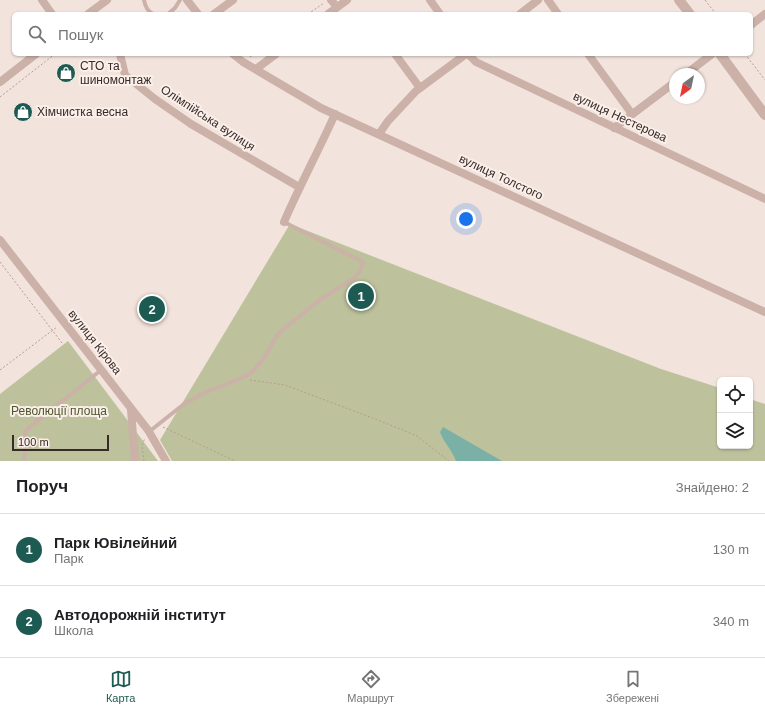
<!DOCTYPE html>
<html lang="uk">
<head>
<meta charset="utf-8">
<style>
  body { margin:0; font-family:Arial,sans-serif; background:#f6f6f6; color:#202124 }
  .controls { position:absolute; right:12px; bottom:12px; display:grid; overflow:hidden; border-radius:6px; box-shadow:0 1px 3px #0004 }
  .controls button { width:36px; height:36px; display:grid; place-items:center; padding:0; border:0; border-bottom:1px solid #e0e0e0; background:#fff; color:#202124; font:20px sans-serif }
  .compass { position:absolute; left:669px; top:68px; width:36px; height:36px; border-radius:50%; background:#fff; box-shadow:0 1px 3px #0004; rotate:213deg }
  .scale { position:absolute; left:12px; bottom:10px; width:97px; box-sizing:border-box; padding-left:4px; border:2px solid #382a28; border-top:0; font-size:11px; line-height:14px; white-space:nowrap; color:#382a28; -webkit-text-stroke:3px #faefe9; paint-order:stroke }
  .you { position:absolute; left:466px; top:219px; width:14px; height:14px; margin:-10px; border:3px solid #fff; border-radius:50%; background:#1a73e8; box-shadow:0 0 0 6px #1a73e833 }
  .badge { display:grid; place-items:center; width:26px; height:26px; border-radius:50%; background:#1d5a51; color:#fff; font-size:13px; font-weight:700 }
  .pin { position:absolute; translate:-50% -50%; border:2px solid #fff; box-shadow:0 1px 4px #0006 }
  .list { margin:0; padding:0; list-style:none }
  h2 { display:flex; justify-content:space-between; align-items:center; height:52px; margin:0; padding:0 16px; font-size:17px }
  h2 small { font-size:13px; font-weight:400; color:#757577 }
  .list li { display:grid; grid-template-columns:26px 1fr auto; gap:12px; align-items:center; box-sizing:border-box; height:72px; padding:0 16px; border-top:1px solid #e0e0e0 }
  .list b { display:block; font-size:15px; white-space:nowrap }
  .list p { margin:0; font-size:13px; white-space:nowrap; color:#757577 }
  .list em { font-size:13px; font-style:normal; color:#757577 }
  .icon { flex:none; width:22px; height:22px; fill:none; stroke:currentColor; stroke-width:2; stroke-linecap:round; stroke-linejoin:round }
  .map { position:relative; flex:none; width:765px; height:461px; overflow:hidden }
  .search { position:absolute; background:#fff; box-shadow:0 1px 3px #0004; left:12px; right:12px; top:12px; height:44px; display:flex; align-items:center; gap:10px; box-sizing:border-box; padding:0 14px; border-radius:6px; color:#757577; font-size:15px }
  .sheet { height:196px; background:#fff }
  nav { display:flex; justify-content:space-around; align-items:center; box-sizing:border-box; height:56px; border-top:1px solid #e0e0e0; background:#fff; font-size:11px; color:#757577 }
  nav a { display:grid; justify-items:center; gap:2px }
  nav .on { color:#1d5a51 }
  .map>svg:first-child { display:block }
</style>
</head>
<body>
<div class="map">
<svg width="765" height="461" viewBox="0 0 765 461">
  <rect width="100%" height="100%" fill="#f2e4dd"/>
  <g fill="#bdc29c">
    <polygon points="290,224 661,369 720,388 720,446 750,446 750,399 765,404 765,461 172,461 160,440"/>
    <polygon points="68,341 158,461 0,461 0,394"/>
  </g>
  <path fill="#7bb0a7" d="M443,427L502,461H456C452,450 444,443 440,432Z"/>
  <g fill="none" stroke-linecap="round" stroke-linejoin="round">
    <g stroke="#b79b92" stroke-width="1" stroke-dasharray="2 2" stroke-linecap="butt">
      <polyline points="705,0 716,14"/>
      <polyline points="308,14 324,3"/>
      <polyline points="745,54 765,80"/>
      <polyline points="250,57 254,54"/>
      <polyline points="0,97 55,54"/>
      <polyline points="0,262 62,343"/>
      <polyline points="0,370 57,327"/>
      <polyline points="250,380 285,385 383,422 417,436 449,461"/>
      <polyline points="163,427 235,461"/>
      <polyline points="144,461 142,445 145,438"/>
    </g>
    <g stroke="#cbb1a8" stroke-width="4">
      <path d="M144,0C145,6 147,11 153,14"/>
      <polyline points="168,14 175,8 180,0"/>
      <polyline points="149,430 150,431 184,404 204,393 244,377 253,371 264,358 278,334 317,302 354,278 360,272 363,262 284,222"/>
      <polyline points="24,461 26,441 25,431 101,370"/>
    </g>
    <g stroke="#cbb1a8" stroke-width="8">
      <polyline points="42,0 52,14"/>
      <polyline points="187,0 198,14"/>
      <polyline points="331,0 337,7"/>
      <polyline points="430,0 440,14"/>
      <polyline points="548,0 558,14"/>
      <polyline points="88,14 107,0"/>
      <polyline points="214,14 233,0"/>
      <polyline points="328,14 347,0"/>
      <polyline points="520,14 538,0"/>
      <polyline points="751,25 765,14"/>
      <polyline points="120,54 125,75 155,99 191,124 299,187"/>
      <polyline points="233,54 243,62 321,108 765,312"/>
      <polyline points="395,54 420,88"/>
      <polyline points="468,54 476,62 765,199"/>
      <polyline points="588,54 632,114"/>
      <polyline points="256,69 276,54"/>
      <polyline points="686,74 712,54"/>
      <polyline points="0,82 36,54"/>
      <polyline points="614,128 675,82"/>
      <polyline points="379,134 388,121 416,91 466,54"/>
      <path d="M284,222C300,185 319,150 335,114"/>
      <polyline points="0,240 148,430 166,461"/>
      <polyline points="131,410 135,461"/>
    </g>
    <g stroke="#cbb1a8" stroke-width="10">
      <polyline points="679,0 690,14"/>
      <polyline points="720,54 765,115"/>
    </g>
  </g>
  <defs>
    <symbol id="shop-disc" viewBox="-11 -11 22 22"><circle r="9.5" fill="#1d5a51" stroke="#faefe9"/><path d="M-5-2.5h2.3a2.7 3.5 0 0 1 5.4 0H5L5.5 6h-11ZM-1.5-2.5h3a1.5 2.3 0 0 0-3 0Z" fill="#fff"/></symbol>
  </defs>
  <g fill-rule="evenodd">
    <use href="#shop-disc" x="55" y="62" width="22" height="22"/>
    <use href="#shop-disc" x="12" y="101" width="22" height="22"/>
  </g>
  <g text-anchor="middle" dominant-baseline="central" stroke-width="4" stroke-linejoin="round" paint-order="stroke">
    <g font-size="12" fill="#382a28" stroke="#faefe9" text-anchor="start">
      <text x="80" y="66">СТО та<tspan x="80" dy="14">шиномонтаж</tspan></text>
      <text x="37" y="112">Хімчистка весна</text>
    </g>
    <g font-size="12" fill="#382a28" stroke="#faefe9">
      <text transform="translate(620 117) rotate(25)">вулиця Нестерова</text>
      <text transform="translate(208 118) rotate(33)">Олімпійська вулиця</text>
      <text transform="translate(501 177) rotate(25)">вулиця Толстого</text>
      <text transform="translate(95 342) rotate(52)">вулиця Кірова</text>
    </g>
    <g font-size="12" fill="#4f562c" stroke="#faefe9">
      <text x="59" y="411">Революції площа</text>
    </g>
  </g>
</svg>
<div class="controls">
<button><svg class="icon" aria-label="locate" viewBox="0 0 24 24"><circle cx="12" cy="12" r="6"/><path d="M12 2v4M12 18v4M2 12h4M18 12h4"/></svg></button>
<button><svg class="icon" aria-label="layers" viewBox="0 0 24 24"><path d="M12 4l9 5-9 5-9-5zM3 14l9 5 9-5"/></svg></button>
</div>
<svg class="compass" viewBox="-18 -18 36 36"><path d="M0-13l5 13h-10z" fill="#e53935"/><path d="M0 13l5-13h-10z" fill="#757577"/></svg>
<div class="scale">100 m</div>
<div class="you"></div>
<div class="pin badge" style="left:361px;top:296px">1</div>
<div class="pin badge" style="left:152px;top:309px">2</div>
<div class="search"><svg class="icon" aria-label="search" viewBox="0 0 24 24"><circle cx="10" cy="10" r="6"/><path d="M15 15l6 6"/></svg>Пошук</div>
</div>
<section class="sheet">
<h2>Поруч<small>Знайдено: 2</small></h2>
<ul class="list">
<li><span class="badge">1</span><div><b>Парк Ювілейний</b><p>Парк</p></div><em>130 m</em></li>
<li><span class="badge">2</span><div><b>Автодорожній інститут</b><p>Школа</p></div><em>340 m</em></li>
</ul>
</section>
<nav>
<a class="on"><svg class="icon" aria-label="map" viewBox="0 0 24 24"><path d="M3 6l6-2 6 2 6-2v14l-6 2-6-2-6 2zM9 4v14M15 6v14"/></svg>Карта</a>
<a><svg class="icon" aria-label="directions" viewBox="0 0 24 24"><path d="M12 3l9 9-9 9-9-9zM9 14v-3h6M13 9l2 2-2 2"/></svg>Маршрут</a>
<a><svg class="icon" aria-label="saved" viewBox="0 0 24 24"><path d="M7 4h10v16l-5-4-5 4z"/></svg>Збережені</a>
</nav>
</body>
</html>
